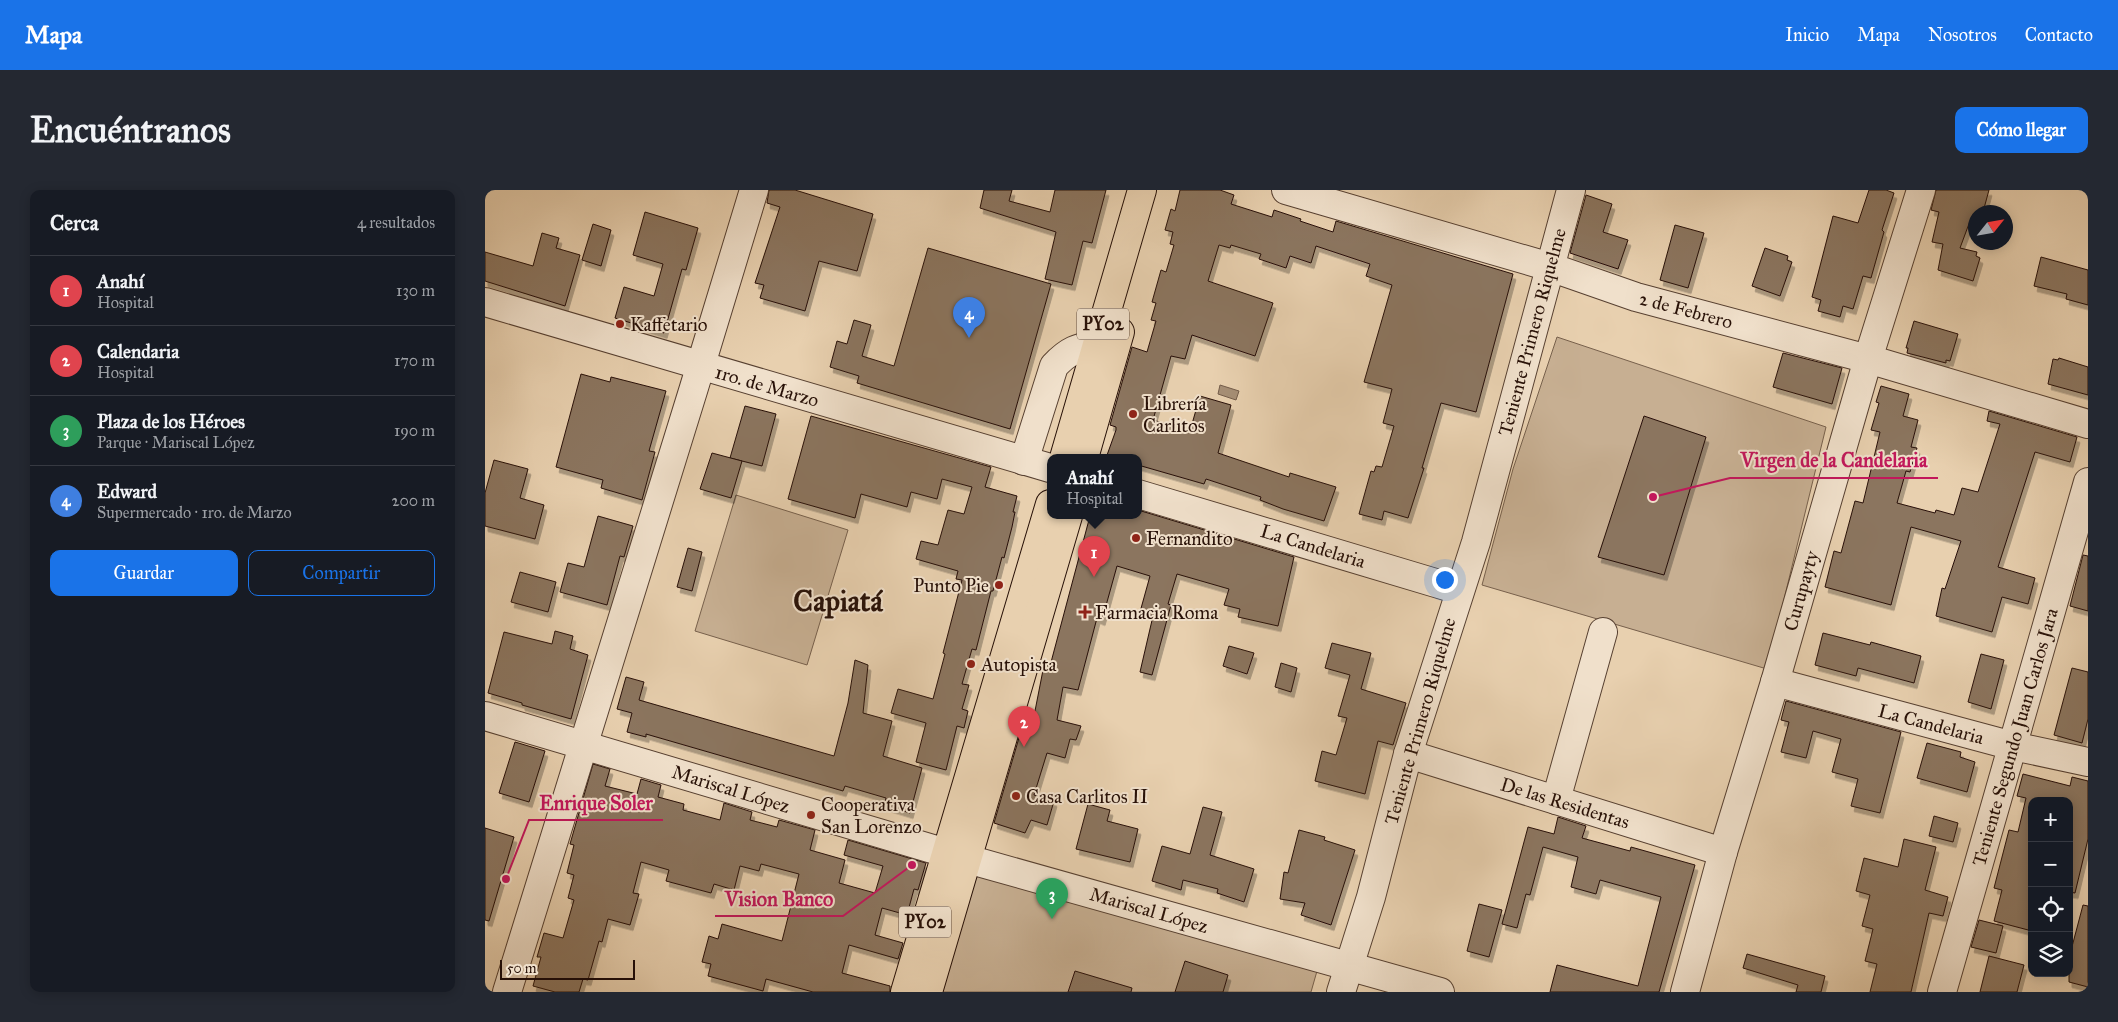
<!DOCTYPE html>
<html lang="es">
<head>
<meta charset="utf-8">
<style>
  body { margin:0; font-family:"IM FELL Great Primer",serif; background:#242831; color:#f1f3f6 }
  .controls { position:absolute; right:15px; bottom:15px; display:grid; overflow:hidden; border-radius:10px; box-shadow:0 2px 12px #0003 }
  .controls button { width:45px; height:45px; display:grid; place-items:center; padding:0; border:0; border-bottom:1px solid #363941; background:#171b24; color:#f1f3f6; font:25px sans-serif }
  .compass { position:absolute; left:1483px; top:15px; width:45px; height:45px; border-radius:50%; background:#171b24; box-shadow:0 2px 12px #0003; rotate:59deg }
  .scale { position:absolute; left:15px; bottom:12px; width:135px; box-sizing:border-box; padding-left:5px; border:2px solid #271007; border-top:0; font-size:14px; line-height:18px; white-space:nowrap; color:#271007; -webkit-text-stroke:4px #f0e0cb; paint-order:stroke }
  .you { position:absolute; left:959px; top:389px; width:18px; height:18px; margin:-12px; border:4px solid #fff; border-radius:50%; background:#1a73e8; box-shadow:0 0 0 8px #1a73e833 }
  .badge { display:grid; place-items:center; width:32px; height:32px; border-radius:50%; background:#1a73e8; color:#fff; font-size:16px; font-weight:700 }
  .pin { position:absolute; translate:-50% -41px; filter:drop-shadow(0 1px 2px #0008) }
  .pin::after { content:''; position:absolute; top:26px; width:18px; height:15px; background:inherit; clip-path:polygon(0 0,100% 0,50% 100%) }
  .popup { position:absolute; left:562px; top:264px; width:95px; height:65px; box-sizing:border-box; display:grid; place-content:center; border-radius:10px; background:#171b24; filter:drop-shadow(0 1px 4px #0005); font-size:16px; white-space:nowrap; color:#9ea1a6 }
  .popup b { font-size:19px; color:#f1f3f6 }
  .popup::after { content:''; position:absolute; left:50%; top:100%; margin-left:-10px; border:10px solid transparent; border-top-color:#171b24 }
  .list { margin:0; padding:0; list-style:none }
  h2 { display:flex; justify-content:space-between; align-items:center; height:65px; margin:0; padding:0 20px; font-size:21px }
  h2 small { font-size:16px; font-weight:400; color:#9ea1a6 }
  .list li { display:grid; grid-template-columns:32px 1fr auto; gap:15px; align-items:center; box-sizing:border-box; height:70px; padding:0 20px; border-top:1px solid #363941 }
  .list b { display:block; font-size:19px; white-space:nowrap }
  .list p { margin:0; font-size:16px; white-space:nowrap; color:#9ea1a6 }
  .list em { font-size:16px; font-style:normal; color:#9ea1a6 }
  .actions { display:flex; gap:10px; padding:15px 20px }
  .actions a { flex:1; padding:11px 0; border:1px solid #1a73e8; border-radius:10px; text-align:center; font-size:18px; color:#1a73e8 }
  .actions .main { background:#1a73e8; color:#fff }
  .icon { flex:none; width:28px; height:28px; fill:none; stroke:currentColor; stroke-width:2; stroke-linecap:round; stroke-linejoin:round }
  .map { position:relative; flex:none; width:1603px; height:802px; overflow:hidden; border-radius:10px }
  header { display:flex; align-items:center; gap:30px; box-sizing:border-box; height:70px; padding:0 25px; background:#1a73e8; color:#fff }
  header strong { font-size:24px }
  nav { display:flex; gap:28px; margin-inline-start:auto; font-size:18px }
  .intro { display:flex; align-items:center; justify-content:space-between; box-sizing:border-box; height:120px; padding:0 30px }
  h1 { margin:0; font-size:35px }
  .button { padding:12px 22px; border-radius:10px; background:#1a73e8; color:#fff; font-size:18px; font-weight:700 }
  main { display:flex; gap:30px; padding:0 30px }
  aside { flex:1; background:#171b24; border-radius:10px; box-shadow:0 2px 12px #0003 }
  .map>svg:first-child { display:block }
</style>
</head>
<body>
<header>
<strong>Mapa</strong>
<nav><a>Inicio</a><a>Mapa</a><a>Nosotros</a><a>Contacto</a></nav>
</header>
<div class="intro"><h1>Encuéntranos</h1><a class="button">Cómo llegar</a></div>
<main>
<aside>
<h2>Cerca<small>4 resultados</small></h2>
<ul class="list">
<li><span class="badge" style="background:#e0444e">1</span><div><b>Anahí</b><p>Hospital</p></div><em>130 m</em></li>
<li><span class="badge" style="background:#e0444e">2</span><div><b>Calendaria</b><p>Hospital</p></div><em>170 m</em></li>
<li><span class="badge" style="background:#2e9e5b">3</span><div><b>Plaza de los Héroes</b><p>Parque · Mariscal López</p></div><em>190 m</em></li>
<li><span class="badge" style="background:#3f7fe0">4</span><div><b>Edward</b><p>Supermercado · 1ro. de Marzo</p></div><em>200 m</em></li>
</ul>
<div class="actions"><a class="main">Guardar</a><a>Compartir</a></div>
</aside>
<div class="map">
<svg width="1603" height="802" viewBox="0 0 1603 802">
  <defs>
    <filter id="shadow"><feDropShadow dx="3" dy="5.5" stdDeviation="0" flood-color="#0004"/></filter>
  </defs>
  <rect width="100%" height="100%" fill="#e8d0af"/>
  <filter id="stains"><feTurbulence type="fractalNoise" baseFrequency=".004" numOctaves="4"/><feColorMatrix values="0 0 0 0 .2 0 0 0 0 .09 0 0 0 0 .02 0 0 0 .5 -.17"/></filter>
  <radialGradient id="worn" r=".72"><stop offset=".6" stop-color="#630" stop-opacity="0"/><stop offset="1" stop-color="#630" stop-opacity=".3"/></radialGradient>
  <g fill="#c7af92" stroke="#77604c">
    <polygon points="1072,147 1341,237 1282,479 997,395 1028,279"/>
    <polygon points="251,305 363,340 322,475 210,441"/>
    <polygon points="488,677 832,781 826,802 455,802"/>
  </g>
  <polygon fill="#a68f76" stroke="#735c4a" points="735,195 754,201 751,210 733,204"/>
  <g fill="#8b745e" stroke="#271007" filter="url(#shadow)">
    <polygon points="284,0 310,0 388,24 372,81 334,71 320,121 275,108 279,95 270,93 295,17 282,13"/>
    <polygon points="499,0 527,0 524,11 565,22 570,0 621,0 607,53 598,51 587,95 560,89 571,42 495,18"/>
    <polygon points="695,0 735,0 749,5 746,14 787,27 789,20 816,29 815,31 848,42 851,31 1028,84 991,222 956,213 937,278 939,278 923,328 899,321 897,330 874,324 886,281 889,282 891,276 897,277 909,236 898,233 907,199 879,192 907,95 881,86 885,74 831,56 826,73 805,66 801,78 774,69 776,64 746,55 745,58 734,55 723,91 788,113 770,166 707,145 700,169 686,166 668,230 705,241 715,206 746,215 733,263 804,287 805,283 851,297 839,331 798,319 775,310 776,307 721,289 719,294 653,275 653,268 621,268 631,240 631,237 625,235 647,157 662,162 671,131 666,130 671,113 667,112 676,80 681,82 689,55 685,54 688,42 680,40 686,19 690,21"/>
    <polygon points="1384,0 1401,0 1409,3 1397,40 1399,42 1386,88 1378,86 1368,119 1358,116 1355,127 1333,121 1336,110 1327,107 1348,26 1373,33"/>
    <polygon points="1451,0 1504,0 1498,22 1490,22 1490,32 1485,31 1475,58 1492,62 1491,66 1495,68 1488,91 1453,80 1458,54 1447,52 1454,22 1446,20"/>
    <polygon points="1101,5 1127,14 1118,42 1143,50 1133,79 1085,63"/>
    <polygon points="160,22 213,38 201,80 197,79 179,143 130,128 139,97 169,106 178,74 148,65"/>
    <polygon points="108,34 126,40 116,76 97,70"/>
    <polygon points="1190,35 1219,43 1203,98 1175,90"/>
    <polygon points="57,43 74,48 71,58 95,65 80,116 0,91 0,62 48,76"/>
    <polygon points="443,58 566,94 525,239 372,193 374,186 345,177 352,151 362,154 369,130 386,135 377,166 409,176"/>
    <polygon points="1280,58 1303,66 1302,70 1307,72 1295,106 1267,96"/>
    <polygon points="1556,67 1603,80 1603,115 1581,109 1582,104 1549,96"/>
    <polygon points="1429,131 1473,144 1465,171 1461,170 1461,173 1422,163 1423,158 1421,158"/>
    <polygon points="1298,163 1357,178 1347,214 1288,197"/>
    <polygon points="1574,168 1603,177 1603,205 1563,194 1568,169 1573,170"/>
    <polygon points="96,184 125,192 126,187 181,201 164,261 170,262 157,310 116,298 118,290 71,277"/>
    <polygon points="1396,196 1424,204 1418,226 1433,230 1426,257 1432,258 1425,282 1421,281 1412,313 1450,323 1451,320 1469,325 1477,298 1493,302 1515,234 1502,231 1504,221 1592,247 1585,272 1550,262 1513,377 1550,388 1543,414 1517,407 1507,442 1451,426 1457,398 1460,399 1476,351 1426,337 1406,415 1340,397 1349,361 1356,363 1370,311 1378,313 1395,242 1386,240 1394,213 1391,212"/>
    <polygon points="260,216 291,224 277,276 245,268"/>
    <polygon points="326,226 506,277 500,297 532,306 528,322 530,322 527,337 519,368 517,367 508,401 506,401 491,460 487,459 477,494 484,495 477,519 483,521 479,538 472,536 461,580 431,572 441,533 406,523 413,499 448,509 460,464 458,463 477,390 471,389 473,381 431,369 436,351 453,355 463,320 479,324 487,297 457,289 452,309 426,302 422,317 376,304 370,328 303,309"/>
    <polygon points="1159,226 1221,247 1179,385 1113,367"/>
    <polygon points="227,263 257,271 246,308 215,299"/>
    <polygon points="9,270 43,279 35,308 59,315 50,349 0,336 0,303"/>
    <polygon points="653,320 809,367 793,436 753,427 755,419 739,415 744,399 692,384 683,414 686,415 667,485 655,482 668,426 655,422 665,386 632,376 617,430 612,428 593,500 578,497 572,530 596,536 591,550 585,549 580,568 562,563 549,605 569,611 562,635 546,630 540,643 509,633 541,524 549,526 559,475 565,476 605,326 653,326"/>
    <polygon points="113,326 148,336 139,367 135,366 122,415 75,402 83,373 99,377"/>
    <polygon points="203,358 217,362 207,401 192,397"/>
    <polygon points="1598,365 1603,366 1603,421 1585,416"/>
    <polygon points="35,382 71,392 63,422 26,412"/>
    <polygon points="70,441 88,446 85,459 103,465 86,529 37,515 37,513 3,503 19,442 67,454"/>
    <polygon points="1338,443 1385,455 1386,452 1436,466 1429,493 1373,478 1371,486 1330,475"/>
    <polygon points="847,453 886,463 876,499 921,513 908,555 893,551 880,604 830,591 837,561 851,565 862,528 853,526 865,485 840,478"/>
    <polygon points="744,456 769,463 762,484 738,476"/>
    <polygon points="1496,464 1519,470 1506,519 1483,512"/>
    <polygon points="370,470 383,475 378,523 407,531 398,566 437,578 425,623 399,615 401,608 360,596 358,601 161,544 161,547 142,542 147,523 132,519 141,487 159,492 154,510 349,566 363,513"/>
    <polygon points="796,473 812,478 806,502 790,497"/>
    <polygon points="1587,478 1603,482 1603,529 1597,553 1569,545"/>
    <polygon points="1301,511 1416,542 1395,623 1366,616 1373,589 1347,582 1356,549 1328,541 1321,568 1296,562 1304,532 1296,530"/>
    <polygon points="30,552 60,561 44,612 14,603"/>
    <polygon points="1442,553 1476,562 1475,567 1490,572 1482,602 1432,588"/>
    <polygon points="108,574 125,579 120,596 152,604 156,589 176,595 173,607 199,614 198,620 235,630 239,613 267,622 265,630 292,637 294,630 330,640 325,660 360,670 354,693 390,703 398,676 359,665 363,650 441,673 433,700 429,699 422,725 397,718 390,745 418,753 413,769 364,755 357,783 405,796 405,802 328,802 281,789 278,801 223,786 226,774 217,772 224,746 233,749 237,734 297,751 314,684 276,674 274,681 255,676 249,700 229,694 226,703 181,691 184,680 156,672 148,703 154,704 145,735 123,729 117,752 114,751 103,790 98,789 94,802 70,802 48,796 56,767 52,767 59,743 78,748 89,710 83,708 89,685 82,683 89,655 85,654"/>
    <polygon points="1538,584 1585,596 1587,587 1603,591 1603,649 1590,703 1584,702 1584,611 1547,611 1547,741 1509,731 1517,700 1509,698 1524,640 1533,642 1541,608 1532,606"/>
    <polygon points="603,614 625,620 622,631 653,639 645,672 591,659"/>
    <polygon points="718,617 737,622 725,665 769,679 759,712 732,703 733,699 698,690 696,700 667,691 677,656 705,664"/>
    <polygon points="1449,626 1473,633 1468,652 1444,646"/>
    <polygon points="1073,627 1101,636 1097,648 1145,661 1146,657 1210,675 1174,802 1065,802 1072,775 1153,796 1176,707 1115,690 1111,704 1086,697 1093,667 1058,657 1045,705 1041,704 1032,738 1017,734 1043,637 1069,644"/>
    <polygon points="0,638 29,647 4,731 0,730"/>
    <polygon points="814,640 840,647 839,650 870,660 846,735 816,725 820,713 795,709 799,682 803,683"/>
    <polygon points="1419,649 1451,657 1440,700 1463,707 1458,726 1444,723 1426,802 1385,802 1392,774 1380,771 1388,739 1377,736 1385,705 1371,701 1379,668 1413,677"/>
    <polygon points="994,714 1017,720 1004,767 982,761"/>
    <polygon points="1598,715 1603,716 1603,797 1584,792 1584,768"/>
    <polygon points="1494,730 1518,736 1511,763 1486,757"/>
    <polygon points="1262,764 1340,786 1336,802 1311,802 1313,795 1258,778"/>
    <polygon points="1504,766 1539,775 1532,802 1495,802"/>
    <polygon points="700,771 743,785 738,802 690,802"/>
    <polygon points="590,781 647,798 646,802 583,802"/>
  </g>
  <g fill="none" stroke-linecap="round" stroke-linejoin="round">
    <defs>
      <g id="minor">
        <polyline points="801,0 1065,77 1151,107 1383,169 1603,234"/>
        <polyline points="0,112 565,278"/>
        <path d="M539,271L569,176C584,160 592,158 612,154"/>
        <polyline points="653,304 974,400"/>
        <polyline points="1290,492 1528,556 1603,572"/>
        <polyline points="0,526 461,663 955,802"/>
        <polyline points="923,564 1238,662"/>
        <polyline points="1071,610 1118,442"/>
        <path d="M22,802C103,534 189,268 269,0"/>
        <polyline points="856,802 886,707 923,564 991,352 1086,0"/>
        <polyline points="1200,802 1238,662 1290,492 1383,169 1436,0"/>
        <polyline points="1457,802 1603,292"/>
      </g>
      <g id="highway">
        <polyline points="579,268 657,0"/>
        <polyline points="599,268 635,142"/>
        <polyline points="420,802 565,314"/>
        <polyline points="443,802 583,326"/>
      </g>
    </defs>
    <use href="#minor" stroke="#574031" stroke-width="30"/>
    <use href="#highway" stroke="#271007" stroke-width="30"/>
    <use href="#minor" stroke="#f0e0cb" stroke-width="28"/>
    <use href="#highway" stroke="#e8d0af" stroke-width="28"/>
  </g>
  <g fill="#8f2418" stroke="#f0e0cb" stroke-width="2">
    <circle cx="135" cy="134" r="5"/>
    <circle cx="648" cy="224" r="5"/>
    <circle cx="651" cy="348" r="5"/>
    <circle cx="514" cy="395" r="5"/>
    <path d="M597.5 414.5h5v5h5v5h-5v5h-5v-5h-5v-5h5z"/>
    <circle cx="486" cy="474" r="5"/>
    <circle cx="531" cy="606" r="5"/>
    <circle cx="326" cy="625" r="5"/>
  </g>
  <g text-anchor="middle" dominant-baseline="central" stroke-width="4" stroke-linejoin="round" paint-order="stroke">
    <g fill="#f0e0cb" stroke="#634e42" stroke-width="1">
      <rect x="592" y="118.5" width="52" height="31" rx="4"/>
      <rect x="414" y="716.5" width="52" height="31" rx="4"/>
    </g>
    <g font-size="18" font-weight="bold" fill="#271007">
      <text x="618" y="134">PY02</text>
      <text x="440" y="732">PY02</text>
    </g>
    <g font-size="19" fill="#271007" stroke="#f0e0cb">
      <text transform="translate(1201 120) rotate(15)">2 de Febrero</text>
      <text transform="translate(1047 142) rotate(-75)">Teniente Primero Riquelme</text>
      <text transform="translate(282 196) rotate(16)">1ro. de Marzo</text>
      <text transform="translate(828 356) rotate(17)">La Candelaria</text>
      <text transform="translate(1316 401) rotate(-74)">Curupayty</text>
      <text transform="translate(935 531) rotate(-74)">Teniente Primero Riquelme</text>
      <text transform="translate(1446 534) rotate(15)">La Candelaria</text>
      <text transform="translate(1530 547) rotate(-74)">Teniente Segundo Juan Carlos Jara</text>
      <text transform="translate(246 599) rotate(17)">Mariscal López</text>
      <text transform="translate(1080 613) rotate(17)">De las Residentas</text>
      <text transform="translate(664 720) rotate(16)">Mariscal López</text>
    </g>
    <g font-size="19" fill="#271007" stroke="#f0e0cb" text-anchor="start">
      <text x="145" y="134">Kaffetario</text>
      <text x="658" y="213">Librería<tspan x="658" dy="22">Carlitos</tspan></text>
      <text x="661" y="348">Fernandito</text>
      <text x="504" y="395" text-anchor="end">Punto Pie</text>
      <text x="610" y="422">Farmacia Roma</text>
      <text x="496" y="474">Autopista</text>
      <text x="541" y="606">Casa Carlitos II</text>
      <text x="336" y="614">Cooperativa<tspan x="336" dy="22">San Lorenzo</tspan></text>
    </g>
    <g font-size="29" font-weight="bold" fill="#271007" stroke="#f0e0cb">
      <text x="353" y="411">Capiatá</text>
    </g>
  </g>
  <path fill="none" stroke="#c2185b" stroke-width="2" d="M1168 307L1245 288H1453M21 689L44 630H178M427 675L358 726H230"/>
  <g fill="#c2185b" stroke="#f0e0cb" stroke-width="2">
    <circle cx="1168" cy="307" r="5"/>
    <circle cx="21" cy="689" r="5"/>
    <circle cx="427" cy="675" r="5"/>
  </g>
  <g font-size="20" text-anchor="middle" font-weight="bold" fill="#c2185b" stroke="#f0e0cb" stroke-width="4" stroke-linejoin="round" paint-order="stroke">
    <text x="1349" y="277">Virgen de la Candelaria</text>
    <text x="111" y="620">Enrique Soler</text>
    <text x="294" y="716">Vision Banco</text>
  </g>
  <rect width="100%" height="100%" filter="url(#stains)"/>
  <rect width="100%" height="100%" fill="url(#worn)"/>
</svg>
<div class="controls">
<button>+</button>
<button>−</button>
<button><svg class="icon" aria-label="locate" viewBox="0 0 24 24"><circle cx="12" cy="12" r="6"/><path d="M12 2v4M12 18v4M2 12h4M18 12h4"/></svg></button>
<button><svg class="icon" aria-label="layers" viewBox="0 0 24 24"><path d="M12 4l9 5-9 5-9-5zM3 14l9 5 9-5"/></svg></button>
</div>
<svg class="compass" viewBox="-18 -18 36 36"><path d="M0-13l5 13h-10z" fill="#e53935"/><path d="M0 13l5-13h-10z" fill="#9ea1a6"/></svg>
<div class="scale">50 m</div>
<div class="you"></div>
<div class="pin badge" style="left:609px;top:387px;background:#e0444e">1</div>
<div class="popup"><b>Anahí</b>Hospital</div>
<div class="pin badge" style="left:539px;top:557px;background:#e0444e">2</div>
<div class="pin badge" style="left:567px;top:729px;background:#2e9e5b">3</div>
<div class="pin badge" style="left:484px;top:148px;background:#3f7fe0">4</div>
</div>
</main>
</body>
</html>
